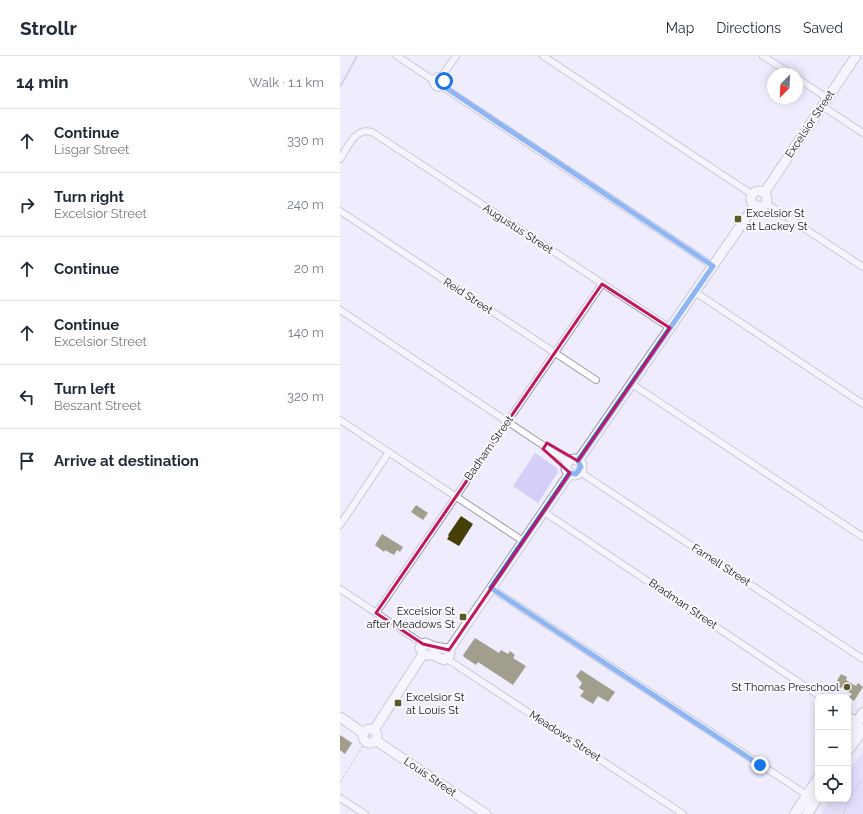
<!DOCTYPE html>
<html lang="en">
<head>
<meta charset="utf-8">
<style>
  body { margin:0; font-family:Raleway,sans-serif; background:#f6f6f7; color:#1f2937 }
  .controls { position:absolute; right:12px; bottom:12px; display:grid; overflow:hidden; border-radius:8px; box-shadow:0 2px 10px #0003 }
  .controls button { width:36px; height:36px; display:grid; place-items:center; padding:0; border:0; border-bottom:1px solid #e0e1e3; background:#fff; color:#1f2937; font:20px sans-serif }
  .compass { position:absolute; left:427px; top:12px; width:36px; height:36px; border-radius:50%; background:#fff; box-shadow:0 2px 10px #0003; rotate:204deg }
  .stop { position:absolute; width:12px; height:12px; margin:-9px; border:3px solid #1a73e8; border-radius:50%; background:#fff }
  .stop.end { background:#1a73e8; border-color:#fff; box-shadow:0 1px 4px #0008 }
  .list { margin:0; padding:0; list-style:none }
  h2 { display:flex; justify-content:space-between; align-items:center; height:52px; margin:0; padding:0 16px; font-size:17px }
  h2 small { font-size:13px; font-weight:400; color:#747a83 }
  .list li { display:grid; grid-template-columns:26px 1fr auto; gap:12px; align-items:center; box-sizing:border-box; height:64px; padding:0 16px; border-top:1px solid #e0e1e3 }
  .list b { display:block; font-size:15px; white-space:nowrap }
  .list p { margin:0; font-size:13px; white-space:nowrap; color:#747a83 }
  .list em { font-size:13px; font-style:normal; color:#747a83 }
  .icon { flex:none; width:22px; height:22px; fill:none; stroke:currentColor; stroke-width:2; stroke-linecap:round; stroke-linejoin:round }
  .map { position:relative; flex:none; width:523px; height:758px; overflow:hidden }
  header { display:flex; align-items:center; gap:24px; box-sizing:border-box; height:56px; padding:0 20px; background:#fff; border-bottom:1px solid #e0e1e3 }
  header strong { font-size:19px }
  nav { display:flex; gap:22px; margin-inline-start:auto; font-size:14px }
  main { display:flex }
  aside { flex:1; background:#fff }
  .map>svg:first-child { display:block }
</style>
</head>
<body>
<header>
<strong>Strollr</strong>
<nav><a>Map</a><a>Directions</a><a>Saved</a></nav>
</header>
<main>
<aside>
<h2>14 min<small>Walk · 1.1 km</small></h2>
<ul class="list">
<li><svg class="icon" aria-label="ahead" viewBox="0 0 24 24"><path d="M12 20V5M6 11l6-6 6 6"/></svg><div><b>Continue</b><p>Lisgar Street</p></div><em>330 m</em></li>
<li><svg class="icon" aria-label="right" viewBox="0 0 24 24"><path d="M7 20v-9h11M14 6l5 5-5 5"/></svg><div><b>Turn right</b><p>Excelsior Street</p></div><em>240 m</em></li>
<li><svg class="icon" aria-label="ahead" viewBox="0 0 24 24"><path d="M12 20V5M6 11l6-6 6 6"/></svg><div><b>Continue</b></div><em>20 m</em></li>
<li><svg class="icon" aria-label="ahead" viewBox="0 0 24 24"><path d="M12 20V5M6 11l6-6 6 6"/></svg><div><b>Continue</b><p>Excelsior Street</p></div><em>140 m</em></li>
<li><svg class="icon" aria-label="left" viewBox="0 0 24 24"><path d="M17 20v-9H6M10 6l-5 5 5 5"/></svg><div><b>Turn left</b><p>Beszant Street</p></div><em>320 m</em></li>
<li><svg class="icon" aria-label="arrive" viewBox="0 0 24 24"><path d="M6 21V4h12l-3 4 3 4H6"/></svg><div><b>Arrive at destination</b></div></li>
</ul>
</aside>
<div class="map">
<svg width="523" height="758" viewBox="0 0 523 758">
  <rect width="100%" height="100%" fill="#eeecfd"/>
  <g fill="#d5cef9">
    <polygon points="195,397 217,412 218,416 198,447 173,430"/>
    <polygon points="523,695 523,758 481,758 491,743 508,743 508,717"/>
  </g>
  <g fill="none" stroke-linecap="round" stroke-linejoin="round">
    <polyline stroke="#b5a9e9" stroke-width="2" points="0,31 17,0"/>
  </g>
  <g fill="#443f05">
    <polygon points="76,449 88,457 83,464 71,456"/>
    <polygon points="121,460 133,468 119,490 107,483 109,480 108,479"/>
    <polygon points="42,478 63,491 60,496 57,494 54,499 45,494 44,496 35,489"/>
    <polygon points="135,582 159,597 161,594 168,598 170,595 175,599 173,602 186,610 173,629 138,606 136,609 124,601 123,599"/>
    <polygon points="241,614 275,636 268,646 258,640 253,648 240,640 244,635 239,632 242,627 236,620"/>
    <polygon points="501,618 507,621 506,624 516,630 518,627 523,631 514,645 509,641 512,638 501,631 499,635 493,631"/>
    <polygon points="0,679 12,687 5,698 0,694"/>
  </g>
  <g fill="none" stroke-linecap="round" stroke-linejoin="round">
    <defs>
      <g id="street">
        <polyline points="57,0 93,24"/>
        <polyline points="203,0 413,139"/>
        <polyline points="423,0 451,18"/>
        <circle cx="99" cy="26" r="6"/>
        <polyline points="101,21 116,0"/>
        <polyline points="457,22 487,42"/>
        <polyline points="103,31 373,210"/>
        <polyline points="482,50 523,77"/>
        <path d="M0,103C8,91 15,71 32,76L330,272"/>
        <polyline points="426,147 523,211"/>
        <polyline points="0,155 256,324"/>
        <polyline points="355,236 523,348"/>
        <polyline points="0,254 228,406"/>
        <polyline points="292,328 523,481"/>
        <polyline points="0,364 183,485"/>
        <polyline points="240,416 523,603"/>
        <polyline points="204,456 481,641"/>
        <polyline points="0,469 49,396"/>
        <polyline points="151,532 467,739"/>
        <polyline points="0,533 83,588"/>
        <polyline points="36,557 262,228"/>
        <polyline points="107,603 343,758"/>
        <polyline points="508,659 517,665"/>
        <polyline points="0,742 25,758"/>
      </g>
      <g id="secondary">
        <circle cx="419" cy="143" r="8"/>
        <polyline points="424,137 516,0"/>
        <circle cx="234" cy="411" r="8"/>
        <polyline points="238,405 415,149"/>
        <polygon points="85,587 95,591 107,593 110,596 109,600 104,604 93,599 84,599 80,592"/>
        <polyline points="109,594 230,417"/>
        <polyline points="0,661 23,677"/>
        <circle cx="30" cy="680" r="7"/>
        <polyline points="34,674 83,598"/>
        <polyline points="35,684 146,758"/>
      </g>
      <g id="primary">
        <polyline points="508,679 523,657"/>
        <polyline points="508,694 523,673"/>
        <polyline points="455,758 478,723"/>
        <polyline points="467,758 478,740"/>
      </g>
    </defs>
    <use href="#street" stroke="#9d9aae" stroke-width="8"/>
    <use href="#secondary" stroke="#9d9aae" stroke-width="11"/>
    <use href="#primary" stroke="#9d9aae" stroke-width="12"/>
    <g stroke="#9a99a6" stroke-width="1" stroke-dasharray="3 2" stroke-linecap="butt">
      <polyline points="0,726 23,690"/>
      <polyline points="503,758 515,732 523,723"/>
    </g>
    <use href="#street" stroke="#fff" stroke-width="6"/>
    <use href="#secondary" stroke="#fff" stroke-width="9"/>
    <use href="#primary" stroke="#fff" stroke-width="10"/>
  </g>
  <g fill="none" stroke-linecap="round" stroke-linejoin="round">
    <polyline stroke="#1a73e8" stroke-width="5" points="104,25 103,30 373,210 238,405 241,411 236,418 230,417 151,532 420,709"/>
  </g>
  <path d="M0 0H523V758H0ZM262,228L330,272L238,405L207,387L203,393L230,417L109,594L83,588L36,557Z" fill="#eeecfd" fill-opacity=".55" fill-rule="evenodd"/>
  <path fill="none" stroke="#c2185b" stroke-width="3" stroke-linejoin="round" d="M262,228L330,272L238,405L207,387L203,393L230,417L109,594L83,588L36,557Z"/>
  <g fill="#5e5926" stroke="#fbfbff" stroke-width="1.5">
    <rect x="394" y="159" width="8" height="8" rx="2"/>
    <rect x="119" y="557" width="8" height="8" rx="2"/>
    <circle cx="507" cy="631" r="4"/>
    <rect x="54" y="643" width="8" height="8" rx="2"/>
  </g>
  <g text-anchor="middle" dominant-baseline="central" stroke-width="4" stroke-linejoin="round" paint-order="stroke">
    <g font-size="11" fill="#16151c" stroke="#fbfbff">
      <text transform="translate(470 68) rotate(-56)">Excelsior Street</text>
      <text transform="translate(178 173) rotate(33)">Augustus Street</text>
      <text transform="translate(128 240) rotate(33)">Reid Street</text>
      <text transform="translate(149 392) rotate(-55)">Badham Street</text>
      <text transform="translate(381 509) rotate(33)">Farnell Street</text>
      <text transform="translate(343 548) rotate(34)">Bradman Street</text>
      <text transform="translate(225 680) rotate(33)">Meadows Street</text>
      <text transform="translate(90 721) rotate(34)">Louis Street</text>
    </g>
    <g font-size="11" fill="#16151c" stroke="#fbfbff" text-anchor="start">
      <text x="406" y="157">Excelsior St<tspan x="406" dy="13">at Lackey St</tspan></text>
      <text x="115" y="555" text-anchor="end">Excelsior St<tspan x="115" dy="13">after Meadows St</tspan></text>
      <text x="499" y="631" text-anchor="end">St Thomas Preschool</text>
      <text x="66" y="641">Excelsior St<tspan x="66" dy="13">at Louis St</tspan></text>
    </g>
  </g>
</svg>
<div class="controls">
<button>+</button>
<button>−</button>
<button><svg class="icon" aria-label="locate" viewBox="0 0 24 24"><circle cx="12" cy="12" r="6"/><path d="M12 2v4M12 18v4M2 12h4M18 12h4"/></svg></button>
</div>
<svg class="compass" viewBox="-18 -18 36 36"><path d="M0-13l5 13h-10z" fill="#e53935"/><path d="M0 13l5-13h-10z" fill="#747a83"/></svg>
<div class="stop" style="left:104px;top:25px"></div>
<div class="stop end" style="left:420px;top:709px"></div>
</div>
</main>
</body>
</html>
